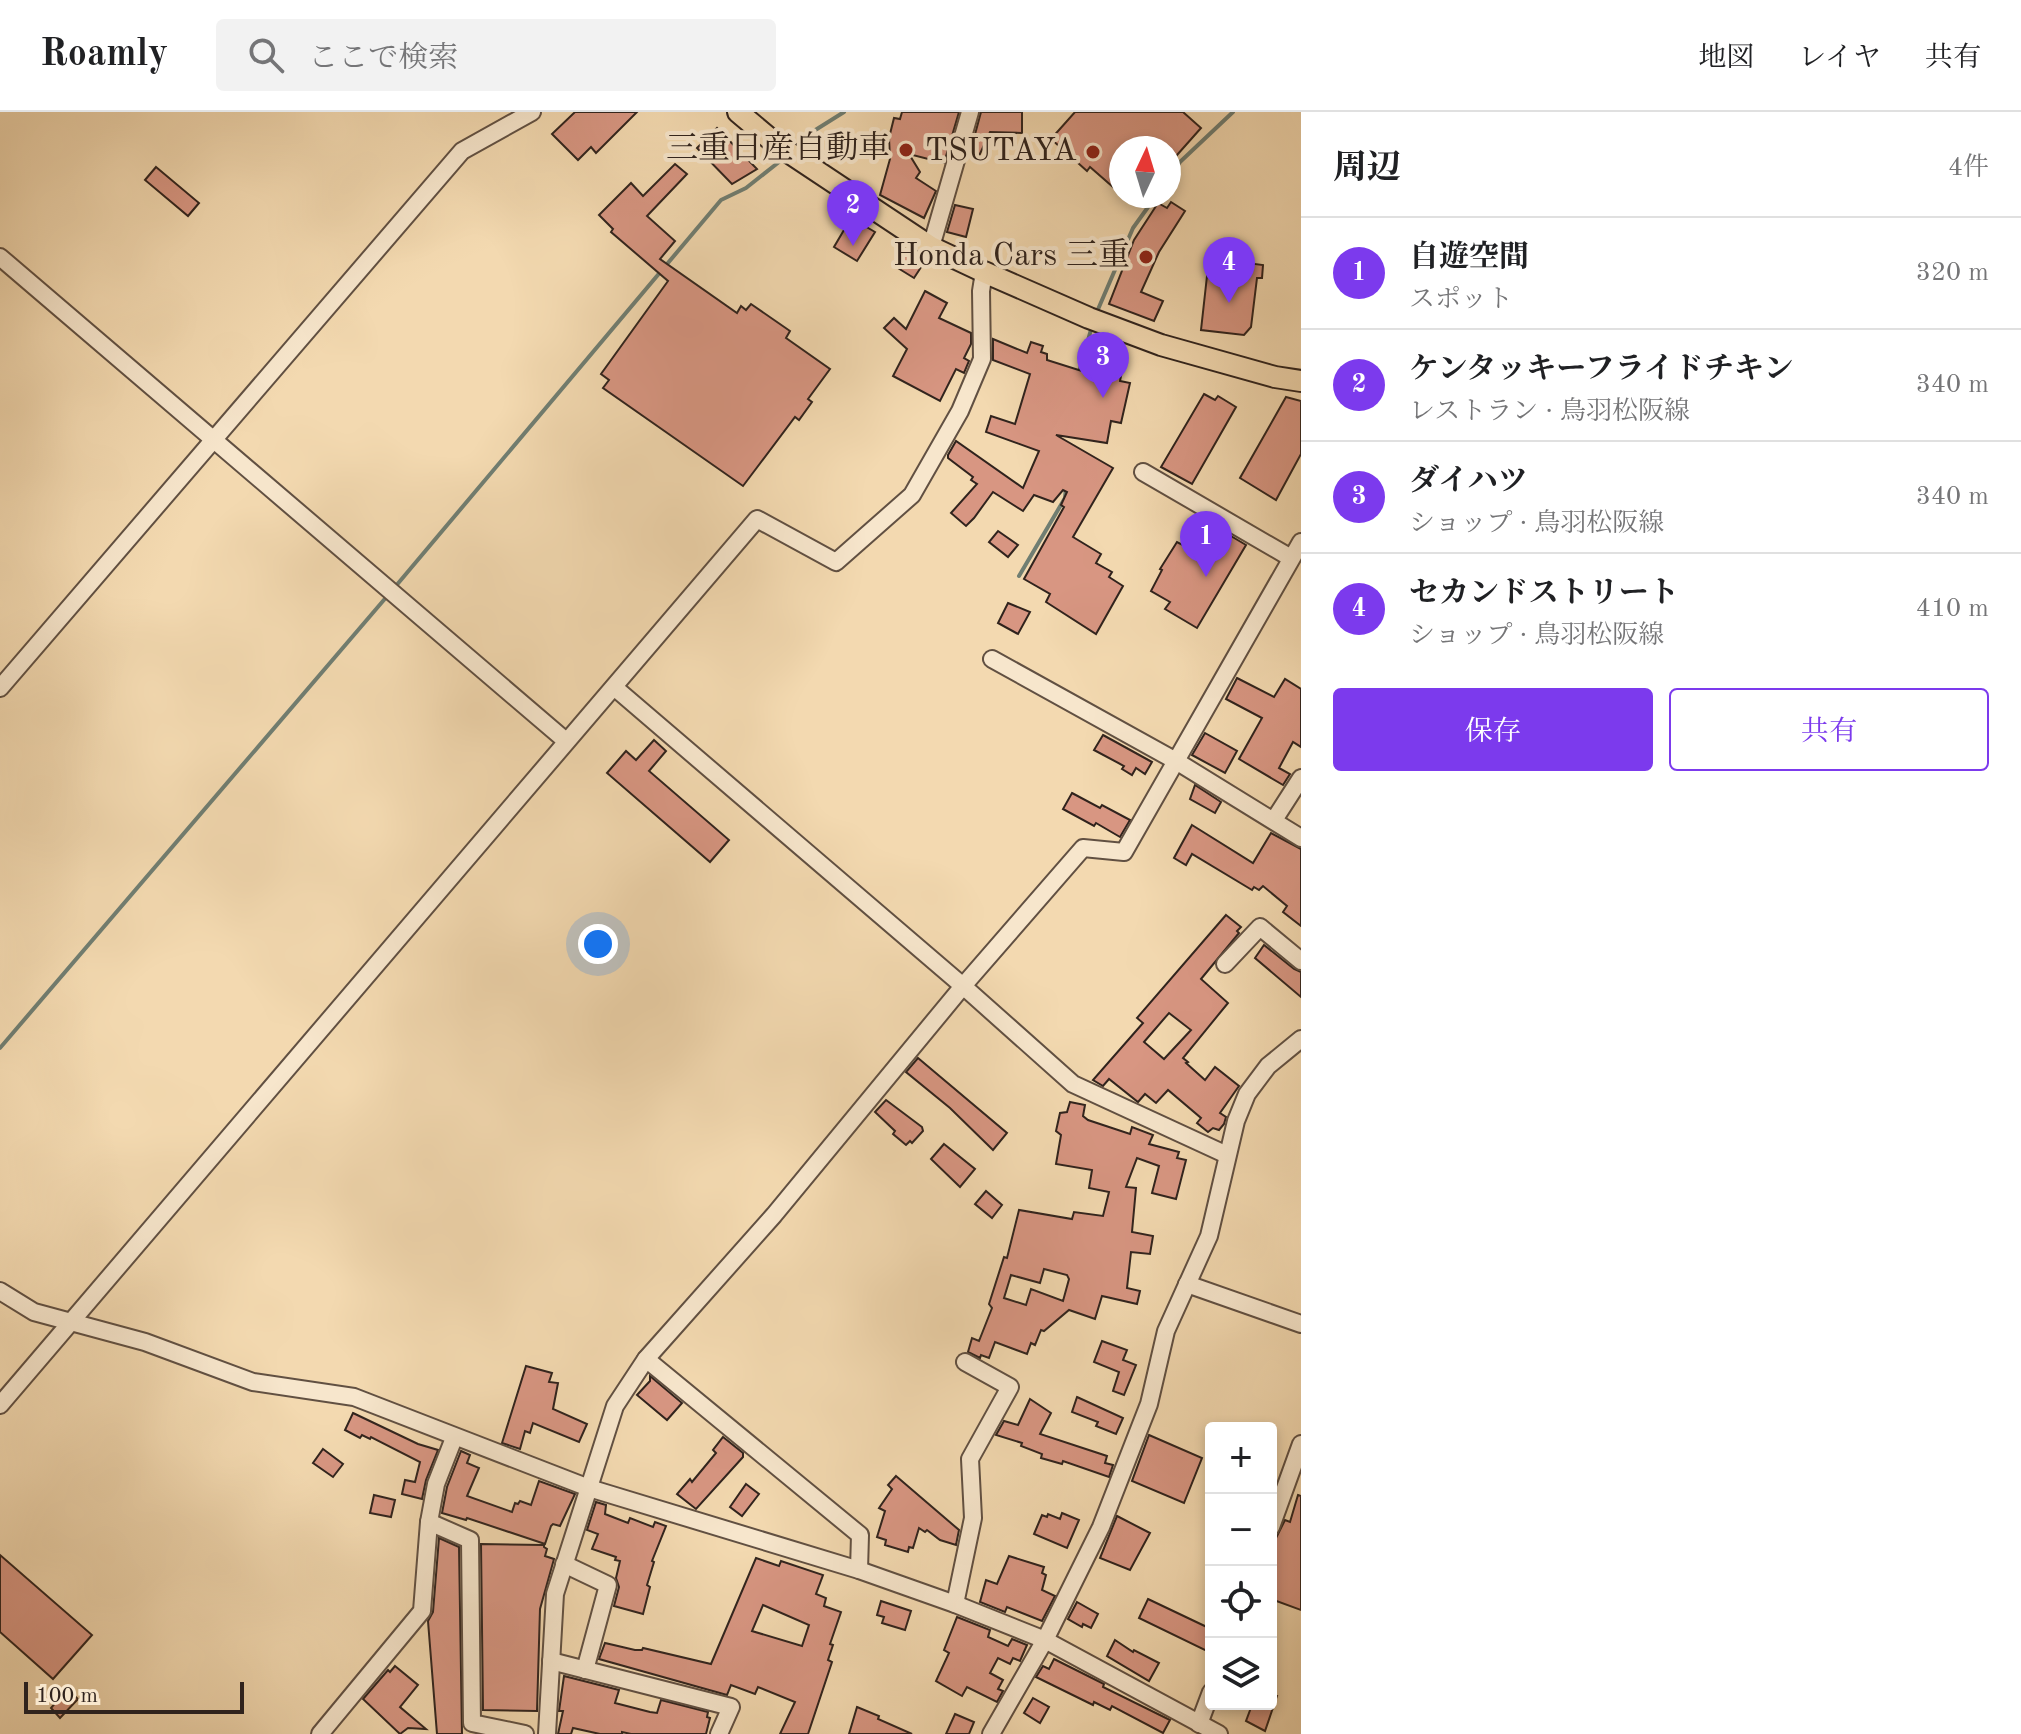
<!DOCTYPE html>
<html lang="ja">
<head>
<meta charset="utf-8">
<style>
  body { margin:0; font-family:"Old Standard TT","Noto Serif JP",serif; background:#f2f2f2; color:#202124 }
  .controls { position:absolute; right:24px; bottom:24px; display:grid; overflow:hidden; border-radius:8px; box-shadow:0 4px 12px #0003 }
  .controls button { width:72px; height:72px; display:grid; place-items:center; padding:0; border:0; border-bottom:2px solid #e0e0e0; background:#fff; color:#202124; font:40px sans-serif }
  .compass { position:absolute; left:1109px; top:24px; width:72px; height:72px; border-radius:50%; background:#fff; box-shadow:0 4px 12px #0003; rotate:4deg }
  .scale { position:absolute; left:24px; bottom:20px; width:220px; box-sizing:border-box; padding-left:8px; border:4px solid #30231d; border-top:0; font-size:22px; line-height:28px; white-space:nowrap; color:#30231d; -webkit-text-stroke:6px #f7e6cc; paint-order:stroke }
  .you { position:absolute; left:598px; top:832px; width:28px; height:28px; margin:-20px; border:6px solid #fff; border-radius:50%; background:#1a73e8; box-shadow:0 0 0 12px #1a73e833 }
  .badge { display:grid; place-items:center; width:52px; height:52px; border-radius:50%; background:#7c3aed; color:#fff; font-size:26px; font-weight:700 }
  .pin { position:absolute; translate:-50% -66px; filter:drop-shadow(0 2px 4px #0008) }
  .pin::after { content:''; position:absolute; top:42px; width:28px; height:24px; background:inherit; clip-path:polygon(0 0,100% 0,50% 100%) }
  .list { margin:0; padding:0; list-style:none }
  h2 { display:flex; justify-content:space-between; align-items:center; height:104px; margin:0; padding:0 32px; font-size:34px }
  h2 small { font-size:26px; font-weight:400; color:#757577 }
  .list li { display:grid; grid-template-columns:52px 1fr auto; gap:24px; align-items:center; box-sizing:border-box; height:112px; padding:0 32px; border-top:2px solid #e0e0e0 }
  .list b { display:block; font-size:30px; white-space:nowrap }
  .list p { margin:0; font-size:26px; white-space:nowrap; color:#757577 }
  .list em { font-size:26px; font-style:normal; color:#757577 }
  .actions { display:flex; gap:16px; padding:24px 32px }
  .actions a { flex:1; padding:18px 0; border:2px solid #7c3aed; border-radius:8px; text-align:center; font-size:28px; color:#7c3aed }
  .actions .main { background:#7c3aed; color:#fff }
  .icon { flex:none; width:44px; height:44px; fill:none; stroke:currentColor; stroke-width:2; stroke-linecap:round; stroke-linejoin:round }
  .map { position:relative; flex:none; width:1301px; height:1622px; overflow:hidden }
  header { display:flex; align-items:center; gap:48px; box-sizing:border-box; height:112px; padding:0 40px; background:#fff; border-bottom:2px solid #e0e0e0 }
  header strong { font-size:38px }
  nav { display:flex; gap:44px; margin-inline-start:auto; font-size:28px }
  .search { width:560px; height:72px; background:#f2f2f2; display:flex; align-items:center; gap:20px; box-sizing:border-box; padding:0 28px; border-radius:8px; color:#757577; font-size:30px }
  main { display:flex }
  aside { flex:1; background:#fff }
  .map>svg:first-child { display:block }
</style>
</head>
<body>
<header>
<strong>Roamly</strong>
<div class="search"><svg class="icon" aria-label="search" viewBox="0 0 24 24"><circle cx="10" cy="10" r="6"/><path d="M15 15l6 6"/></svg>ここで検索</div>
<nav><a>地図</a><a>レイヤ</a><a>共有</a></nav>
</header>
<main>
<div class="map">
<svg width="1301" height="1622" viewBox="0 0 1301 1622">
  <rect width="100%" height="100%" fill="#f3d9b0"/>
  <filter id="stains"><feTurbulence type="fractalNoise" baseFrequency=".0025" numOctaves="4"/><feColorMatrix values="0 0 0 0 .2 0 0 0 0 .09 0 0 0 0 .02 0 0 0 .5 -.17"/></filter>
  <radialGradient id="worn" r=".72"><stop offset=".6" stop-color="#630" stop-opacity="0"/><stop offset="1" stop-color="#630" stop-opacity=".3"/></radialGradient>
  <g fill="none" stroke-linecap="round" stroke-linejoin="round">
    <g stroke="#707e72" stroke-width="4">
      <polyline points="801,27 844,0"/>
      <polyline points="1169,65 1180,50 1233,0"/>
      <polyline points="1096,202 1133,116 1156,84"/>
      <polyline points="1078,264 1092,214"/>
      <polyline points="1019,464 1065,386 1066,375"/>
      <polyline points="395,475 721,88 746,76 779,50"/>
      <polyline points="0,936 389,482"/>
    </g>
  </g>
  <g fill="#d89682" stroke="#30231d" stroke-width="2" fill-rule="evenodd">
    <polygon points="575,0 637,0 596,41 591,35 578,48 552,22"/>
    <polygon points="902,0 959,0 944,51 909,42 920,60 916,66 936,79 924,106 880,83 890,47 889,26 894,6 900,7"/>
    <polygon points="981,0 1022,0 1022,21 990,20 979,44 970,41"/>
    <polygon points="1075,0 1183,0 1201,16 1169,52 1169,36 1121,36 1121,82 1090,55 1087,59 1051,27"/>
    <polygon points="717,16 757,57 732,72 697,36"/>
    <polygon points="675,52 687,62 647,104 675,129 660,147 737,201 741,194 746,198 751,192 790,219 786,226 830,257 808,287 812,290 799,308 795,305 743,374 603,276 609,268 601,262 668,169 611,120 613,117 599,103 631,71 643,84"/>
    <polygon points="156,55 199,91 188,104 145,68"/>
    <polygon points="1171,90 1185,99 1159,140 1141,180 1163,189 1154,209 1109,192 1134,128 1158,91 1167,96"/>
    <polygon points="955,93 973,97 966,125 947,120"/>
    <polygon points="851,106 875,120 857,149 834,135"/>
    <polygon points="904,136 925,149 914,166 893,153"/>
    <polygon points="1209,146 1263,153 1262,166 1257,166 1251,215 1244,223 1201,218"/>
    <polygon points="925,179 947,191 939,206 971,221 971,232 964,246 969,249 964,261 956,257 940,289 893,264 907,237 884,216 894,206 906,217"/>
    <polygon points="993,227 1027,241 1031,230 1043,234 1041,240 1047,242 1047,248 1085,260 1096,228 1126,239 1120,269 1130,271 1121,311 1111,309 1107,331 1056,323 1113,356 1073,425 1101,442 1096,451 1112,460 1109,465 1123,474 1096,522 1046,490 1050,482 1024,467 1064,395 1061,393 1067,380 1063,378 1053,390 1034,383 1023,399 993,380 974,406 966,414 951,401 977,372 971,368 973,365 948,346 948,343 956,329 1023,376 1039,339 986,320 991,304 1015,312 1030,262 993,248"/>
    <polygon points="1204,282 1215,288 1218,284 1236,295 1192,372 1161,355"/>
    <polygon points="1286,285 1301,289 1301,342 1276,388 1240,366"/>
    <polygon points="1214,414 1246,433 1197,516 1165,497 1170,490 1151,479 1162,458 1160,457 1177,430 1198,441"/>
    <polygon points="998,419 1018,433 1008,445 989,430"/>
    <polygon points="1008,491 1030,500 1018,522 998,511"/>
    <polygon points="1237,566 1274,585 1285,567 1301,577 1301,635 1293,630 1279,656 1290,662 1283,673 1239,647 1262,606 1226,587"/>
    <polygon points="1205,621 1237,639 1225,661 1192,643"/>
    <polygon points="1103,623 1152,650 1145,662 1136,656 1132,663 1122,657 1124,654 1094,638"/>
    <polygon points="654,628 666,639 649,659 729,728 710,750 607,661 626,639 636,648"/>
    <polygon points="1195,673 1221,690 1215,701 1190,687"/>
    <polygon points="1072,681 1100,696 1102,693 1130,708 1120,725 1096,711 1094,714 1063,697"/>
    <polygon points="1192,713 1253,751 1271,721 1301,737 1301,814 1283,800 1287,794 1263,774 1259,778 1254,775 1252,778 1192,742 1186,753 1174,746"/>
    <path d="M1226,803L1241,815L1237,819L1239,821L1201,867L1228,891L1183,946L1188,950L1186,951L1205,968L1215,955L1239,974L1220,1001L1226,1005L1224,1012L1219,1018L1213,1016L1208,1020L1197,1011L1201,1006L1168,978L1156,991L1145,982L1138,990L1109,967L1103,974L1093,968L1143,911L1137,906ZM1169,901L1191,918L1164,947L1144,930Z"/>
    <polygon points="1264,833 1294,857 1301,860 1301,885 1255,846"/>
    <polygon points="918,946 1007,1021 993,1038 950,996 906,960"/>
    <polygon points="886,988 922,1015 923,1019 912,1031 910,1029 906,1033 893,1022 895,1019 875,1000"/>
    <path d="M1070,990L1085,993L1083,1004L1088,1008L1130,1022L1132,1015L1153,1023L1149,1032L1179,1040L1177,1046L1186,1048L1176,1087L1152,1081L1159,1054L1137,1046L1126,1075L1136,1076L1132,1120L1153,1124L1150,1142L1131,1140L1127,1176L1140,1179L1137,1192L1102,1184L1095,1207L1069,1198L1044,1219L1041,1218L1035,1233L1031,1231L1027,1242L995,1230L989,1246L981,1243L980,1246L968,1240L972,1226L979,1229L992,1196L989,1192L1004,1145L1007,1146L1019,1098L1072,1107L1074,1100L1103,1104L1109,1080L1089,1076L1092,1058L1056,1052L1061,1023L1056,1019L1060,1001L1067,1000ZM1044,1157L1067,1163L1069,1167L1063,1189L1031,1177L1026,1193L1004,1186L1011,1163L1040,1171Z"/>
    <polygon points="944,1032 975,1057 960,1075 931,1047"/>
    <polygon points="986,1079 1002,1093 992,1106 975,1092"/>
    <polygon points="1102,1229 1127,1238 1123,1248 1136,1253 1124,1283 1113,1279 1119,1260 1094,1250"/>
    <polygon points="526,1254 552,1261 549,1270 558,1271 553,1297 587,1312 579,1330 533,1311 530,1321 525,1319 520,1337 502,1331"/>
    <polygon points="650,1264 682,1291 667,1308 637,1283 650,1269"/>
    <polygon points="1077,1285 1123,1306 1116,1322 1096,1314 1098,1310 1072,1300"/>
    <polygon points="1030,1287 1051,1301 1040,1322 1107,1344 1105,1351 1113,1353 1109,1365 1063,1349 1062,1352 1041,1346 1042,1342 1021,1334 1022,1331 996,1323 1004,1309 1018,1313"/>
    <polygon points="353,1301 418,1332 438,1338 426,1368 422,1387 402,1382 405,1368 415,1370 420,1350 371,1325 370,1327 362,1323 360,1326 345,1318"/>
    <polygon points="1149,1323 1202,1346 1184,1391 1132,1369"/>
    <polygon points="723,1325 743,1341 743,1345 696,1397 677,1382 690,1367 692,1370 716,1341 713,1338"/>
    <polygon points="323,1337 343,1352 333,1365 313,1351"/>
    <polygon points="461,1339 470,1343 467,1351 479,1356 467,1384 512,1400 515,1391 518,1392 520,1389 531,1393 539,1369 575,1382 560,1414 553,1412 551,1414 545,1432 467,1406 466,1408 442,1401 447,1375"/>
    <polygon points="896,1364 959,1418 956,1433 940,1428 927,1418 925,1420 919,1416 913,1436 909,1435 908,1440 885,1433 886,1428 877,1425 885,1399 879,1396 892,1377 888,1373"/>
    <polygon points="746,1372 759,1382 742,1404 730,1395"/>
    <polygon points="374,1383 395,1388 391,1405 370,1401"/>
    <polygon points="1298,1383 1301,1384 1301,1498 1271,1487 1271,1436 1285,1408 1290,1410"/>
    <polygon points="596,1390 606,1393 605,1402 628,1411 630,1406 653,1415 655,1410 666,1414 652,1449 654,1450 647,1473 650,1475 643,1502 614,1494 619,1475 616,1466 620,1449 615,1448 616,1445 592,1437 598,1422 587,1418"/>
    <polygon points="1062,1401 1079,1408 1067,1436 1034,1422 1042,1403 1047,1405 1048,1402 1060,1407"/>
    <polygon points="1117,1404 1150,1421 1130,1458 1100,1446"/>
    <polygon points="439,1426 459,1435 462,1622 437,1622 428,1509 433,1500"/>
    <polygon points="481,1432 544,1433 544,1435 547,1437 545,1444 554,1447 540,1497 537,1599 483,1598"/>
    <polygon points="0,1443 92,1523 53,1567 0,1520"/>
    <polygon points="1009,1444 1044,1455 1042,1461 1046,1463 1042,1478 1055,1484 1042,1509 1007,1495 1005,1500 980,1490 986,1468 997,1472"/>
    <path d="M756,1446L779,1454L781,1449L823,1463L816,1482L826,1486L824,1494L841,1500L830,1532L833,1533L828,1548L832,1550L808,1622H780L795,1590L758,1575L755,1582L731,1573L727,1583L599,1547L605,1531L635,1538H642L643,1536L711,1552ZM763,1493L809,1513L802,1534L752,1519Z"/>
    <polygon points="1148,1487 1211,1517 1211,1541 1139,1506"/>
    <polygon points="881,1489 911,1499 905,1518 882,1511 884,1505 877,1503"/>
    <polygon points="1077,1490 1098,1502 1091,1516 1083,1512 1082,1515 1068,1507"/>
    <polygon points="957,1505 990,1518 988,1525 1008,1534 1012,1527 1027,1533 1020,1549 1013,1546 1010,1552 998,1546 990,1561 1003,1568 998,1577 1003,1579 997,1590 967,1575 962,1584 936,1569 949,1541 944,1538"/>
    <polygon points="1115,1528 1133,1540 1134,1538 1159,1551 1149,1569 1107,1544"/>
    <polygon points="1054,1547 1104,1572 1103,1575 1170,1608 1163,1621 1112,1594 1110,1598 1094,1590 1093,1593 1036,1565 1043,1554 1049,1557"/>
    <polygon points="395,1554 418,1573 400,1595 426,1617 408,1616 400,1622 363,1587 388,1558 390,1560"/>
    <polygon points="564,1564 619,1578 615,1591 650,1600 657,1601 661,1588 708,1600 707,1605 710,1606 706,1622 631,1622 622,1620 622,1622 600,1622 573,1616 571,1622 558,1622 563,1599 559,1599"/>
    <polygon points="67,1577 78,1587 60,1606 51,1596"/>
    <polygon points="1271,1582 1277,1584 1265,1619 1246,1609 1252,1593 1262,1596 1263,1592 1271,1592"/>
    <polygon points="1033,1586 1049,1595 1040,1611 1024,1601"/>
    <polygon points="857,1595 879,1604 878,1607 912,1622 849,1622"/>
    <polygon points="955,1602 974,1610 969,1622 946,1622"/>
  </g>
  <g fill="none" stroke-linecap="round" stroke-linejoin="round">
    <defs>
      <g id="minor">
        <polyline points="931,135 970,0"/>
        <polyline points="0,145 566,629"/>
        <polyline points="1143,360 1291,446"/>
        <polyline points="992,547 1176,649 1301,726"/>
        <polyline points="614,575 963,874 1073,972 1227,1043"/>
        <polyline points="0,576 462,39 532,0"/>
        <polyline points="1274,708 1301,666"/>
        <polyline points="1225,852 1260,815 1301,849"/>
        <polyline points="1187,1172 1301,1212"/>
        <polyline points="0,1179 34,1200 145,1230 253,1270 354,1285 589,1376 859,1458 955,1492 1045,1528 1219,1622"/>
        <polyline points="646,1247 860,1423 859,1458"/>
        <polyline points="0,1293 757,407 836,450 912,383 960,299 982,247 981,179 984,160"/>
        <polyline points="429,1410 470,1428 472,1611 525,1622"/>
        <polyline points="1271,1415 1301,1332"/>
        <polyline points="564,1452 608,1473 585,1558"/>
        <polyline points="955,1492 973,1406 970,1347 1010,1275 965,1250"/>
        <polyline points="551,1549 731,1595 719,1622"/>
        <polyline points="1199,1612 1211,1580"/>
        <polyline points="320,1622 422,1499 429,1410 436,1372 454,1326"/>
        <polyline points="547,1622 555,1482 615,1294 646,1247 774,1103 963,874 1083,736 1124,740 1301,430"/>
        <polyline points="991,1622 1045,1528 1101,1415 1149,1292 1166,1219 1209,1124 1236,1009 1247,982 1268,954 1301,927"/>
      </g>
      <polyline id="major" points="738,0 776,32 931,135 984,160 1089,206 1161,233 1275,265 1301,269"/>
    </defs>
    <use href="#minor" stroke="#615042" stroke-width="20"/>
    <use href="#major" stroke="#30231d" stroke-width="24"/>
    <use href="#minor" stroke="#f7e6cc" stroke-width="16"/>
    <use href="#major" stroke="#f3d9b0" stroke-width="20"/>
  </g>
  <g fill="#8f2418" stroke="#f7e6cc" stroke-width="3">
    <circle cx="906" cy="38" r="8"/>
    <circle cx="1093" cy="40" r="8"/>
    <circle cx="1146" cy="145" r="8"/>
  </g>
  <g text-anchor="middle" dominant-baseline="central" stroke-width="8" stroke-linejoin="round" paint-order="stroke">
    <g font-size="32" fill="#30231d" stroke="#f7e6cc" text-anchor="end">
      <text x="890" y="38">三重日産自動車</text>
      <text x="1077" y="40">TSUTAYA</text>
      <text x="1130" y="145">Honda Cars 三重</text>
    </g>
  </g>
  <rect width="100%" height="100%" filter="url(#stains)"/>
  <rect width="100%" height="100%" fill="url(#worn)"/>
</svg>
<div class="controls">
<button>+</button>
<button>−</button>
<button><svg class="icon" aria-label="locate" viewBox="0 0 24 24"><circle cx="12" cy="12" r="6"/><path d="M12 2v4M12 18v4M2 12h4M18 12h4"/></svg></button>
<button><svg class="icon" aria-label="layers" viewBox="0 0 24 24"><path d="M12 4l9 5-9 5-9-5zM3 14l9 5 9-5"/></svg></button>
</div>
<svg class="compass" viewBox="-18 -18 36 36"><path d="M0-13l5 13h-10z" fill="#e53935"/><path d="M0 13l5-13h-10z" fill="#757577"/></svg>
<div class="scale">100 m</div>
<div class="you"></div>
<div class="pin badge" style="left:1206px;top:465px">1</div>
<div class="pin badge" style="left:853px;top:134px">2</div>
<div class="pin badge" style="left:1103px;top:286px">3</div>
<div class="pin badge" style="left:1229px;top:191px">4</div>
</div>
<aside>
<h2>周辺<small>4件</small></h2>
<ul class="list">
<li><span class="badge">1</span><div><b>自遊空間</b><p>スポット</p></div><em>320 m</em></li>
<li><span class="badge">2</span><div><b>ケンタッキーフライドチキン</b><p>レストラン · 鳥羽松阪線</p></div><em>340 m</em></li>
<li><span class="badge">3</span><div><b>ダイハツ</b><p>ショップ · 鳥羽松阪線</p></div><em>340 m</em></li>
<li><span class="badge">4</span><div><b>セカンドストリート</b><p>ショップ · 鳥羽松阪線</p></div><em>410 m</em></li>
</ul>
<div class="actions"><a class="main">保存</a><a>共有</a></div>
</aside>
</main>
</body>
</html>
